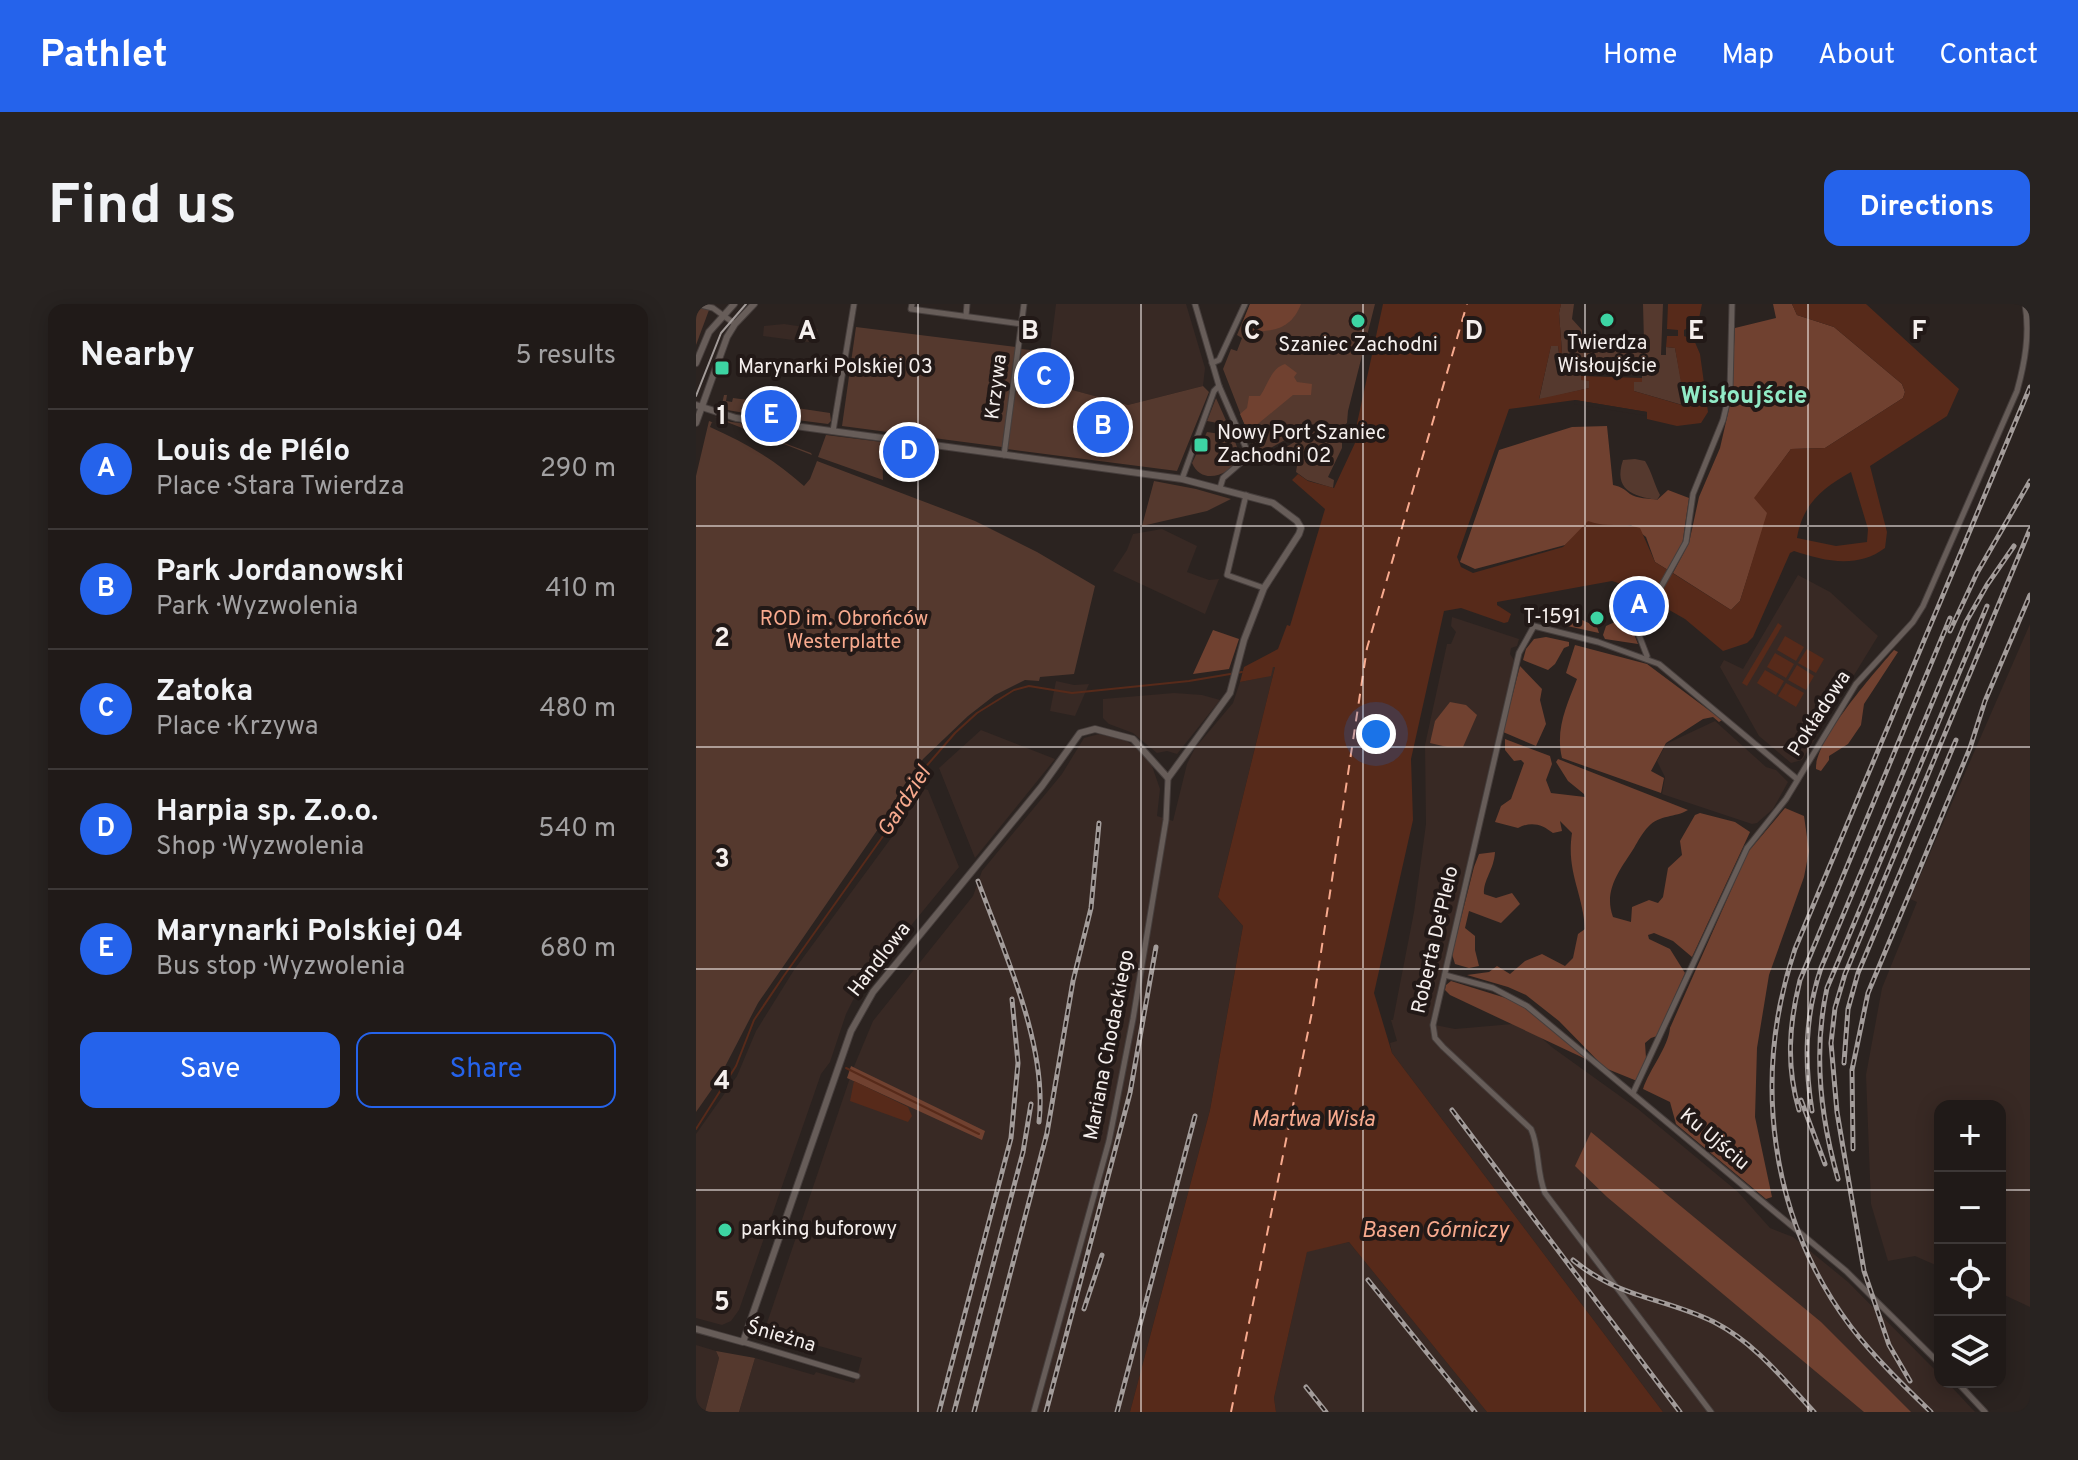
<!DOCTYPE html>
<html lang="en">
<head>
<meta charset="utf-8">
<style>
  body { margin:0; font-family:Overpass,sans-serif; background:#282321; color:#f1f3f6 }
  .controls { position:absolute; right:24px; bottom:24px; display:grid; overflow:hidden; border-radius:16px; box-shadow:0 4px 20px #0003 }
  .controls button { width:72px; height:72px; display:grid; place-items:center; padding:0; border:0; border-bottom:2px solid #3d3837; background:#201a18; color:#f1f3f6; font:40px sans-serif }
  .you { position:absolute; left:680px; top:430px; width:28px; height:28px; margin:-20px; border:6px solid #fff; border-radius:50%; background:#1a73e8; box-shadow:0 0 0 12px #1a73e833 }
  .badge { display:grid; place-items:center; width:52px; height:52px; border-radius:50%; background:#2563eb; color:#fff; font-size:26px; font-weight:700 }
  .pin { position:absolute; translate:-50% -50%; border:4px solid #fff; box-shadow:0 2px 8px #0006 }
  .list { margin:0; padding:0; list-style:none }
  h2 { display:flex; justify-content:space-between; align-items:center; height:104px; margin:0; padding:0 32px; font-size:34px }
  h2 small { font-size:26px; font-weight:400; color:#a2a1a2 }
  .list li { display:grid; grid-template-columns:52px 1fr auto; gap:24px; align-items:center; box-sizing:border-box; height:120px; padding:0 32px; border-top:2px solid #3d3837 }
  .list b { display:block; font-size:30px; white-space:nowrap }
  .list p { margin:0; font-size:26px; white-space:nowrap; color:#a2a1a2 }
  .list em { font-size:26px; font-style:normal; color:#a2a1a2 }
  .actions { display:flex; gap:16px; padding:24px 32px }
  .actions a { flex:1; padding:18px 0; border:2px solid #2563eb; border-radius:16px; text-align:center; font-size:28px; color:#2563eb }
  .actions .main { background:#2563eb; color:#fff }
  .icon { flex:none; width:44px; height:44px; fill:none; stroke:currentColor; stroke-width:2; stroke-linecap:round; stroke-linejoin:round }
  .map { position:relative; flex:none; width:1334px; height:1108px; overflow:hidden; border-radius:16px }
  header { display:flex; align-items:center; gap:48px; box-sizing:border-box; height:112px; padding:0 40px; background:#2563eb; color:#fff }
  header strong { font-size:38px }
  nav { display:flex; gap:44px; margin-inline-start:auto; font-size:28px }
  .intro { display:flex; align-items:center; justify-content:space-between; box-sizing:border-box; height:192px; padding:0 48px }
  h1 { margin:0; font-size:56px }
  .button { padding:20px 36px; border-radius:16px; background:#2563eb; color:#fff; font-size:28px; font-weight:700 }
  main { display:flex; gap:48px; padding:0 48px }
  aside { flex:1; background:#201a18; border-radius:16px; box-shadow:0 4px 20px #0003 }
  .map>svg:first-child { display:block }
</style>
</head>
<body>
<header>
<strong>Pathlet</strong>
<nav><a>Home</a><a>Map</a><a>About</a><a>Contact</a></nav>
</header>
<div class="intro"><h1>Find us</h1><a class="button">Directions</a></div>
<main>
<aside>
<h2>Nearby<small>5 results</small></h2>
<ul class="list">
<li><span class="badge">A</span><div><b>Louis de Plélo</b><p>Place · Stara Twierdza</p></div><em>290 m</em></li>
<li><span class="badge">B</span><div><b>Park Jordanowski</b><p>Park · Wyzwolenia</p></div><em>410 m</em></li>
<li><span class="badge">C</span><div><b>Zatoka</b><p>Place · Krzywa</p></div><em>480 m</em></li>
<li><span class="badge">D</span><div><b>Harpia sp. Z.o.o.</b><p>Shop · Wyzwolenia</p></div><em>540 m</em></li>
<li><span class="badge">E</span><div><b>Marynarki Polskiej 04</b><p>Bus stop · Wyzwolenia</p></div><em>680 m</em></li>
</ul>
<div class="actions"><a class="main">Save</a><a>Share</a></div>
</aside>
<div class="map">
<svg width="1334" height="1108" viewBox="0 0 1334 1108">
  <rect width="100%" height="100%" fill="#2b2320"/>
  <g fill="#382924">
    <polygon points="360,0 490,0 509,64 507,82 432,101 353,80 354,48"/>
    <polygon points="88,20 122,25 120,39 67,32 68,22"/>
    <polygon points="466,225 501,242 491,268 513,276 523,275 509,310 417,267 431,246 437,230"/>
    <polygon points="1102,271 1134,288 1182,332 1106,456 1095,459 1063,432 1024,363 1028,356 1047,365"/>
    <polygon points="756,313 823,335 821,342 815,344 814,350 818,356 734,720 759,725 828,719 857,744 942,805 1042,888 1074,924 1097,933 1152,978 1244,1071 1244,1078 1251,1078 1279,1108 967,1108 696,749 694,739 701,737 695,716 697,716 718,608 730,520 729,441 751,340 755,340 760,328 755,322"/>
    <polygon points="1334,320 1334,1003 1304,989 1304,802 1244,802 1244,963 1219,952 1192,957 1175,900 1170,771 1186,684 1221,598 1214,595"/>
    <polygon points="577,363 579,363 522,593 547,622 514,806 434,1108 43,1108 59,1054 118,1071 120,1068 158,1079 161,1072 166,1054 73,1028 70,1022 157,765 177,717 277,592 286,567 366,470 388,434 403,430 429,436 445,447 456,462 464,485 461,512 477,517 491,460 499,444 537,399 544,378 568,373 573,371"/>
    <polygon points="360,377 378,381 393,380 379,412 354,407"/>
    <polygon points="478,389 506,391 524,396 481,450 471,447 461,449 437,429 413,420 407,414 407,395"/>
    <polygon points="1019,417 1070,463 1080,466 1092,478 1077,505 1061,519 1056,520 966,490 969,473 961,457 970,440"/>
    <polygon points="285,426 359,455 279,554 243,464"/>
    <polygon points="226,484 232,486 263,563 162,686 150,710 134,758 125,770 43,1006 35,1017 26,1021 0,1014 0,830 41,772 60,727 98,666 204,522"/>
    <polygon points="653,938 791,1108 580,1108 578,1094 611,947"/>
    <polygon points="0,1041 20,1047 23,1054 9,1108 0,1108"/>
  </g>
  <g fill="#55392e">
    <path d="M554,0H679L652,107L651,119C642,128 629,122 618,120L571,146L557,142L527,65L535,45L541,47L546,34L541,31Z"/>
    <path d="M865,0H878L876,15L886,26V31L890,32L887,39L891,43L914,32C930,41 927,44 948,38L947,0H967L965,51H970V43L979,44L990,102L938,87V78H946V71L886,69L885,75L893,77V84L843,96L855,41L862,42L863,49L866,48L863,9Z"/>
    <polygon points="0,3 13,6 0,41"/>
    <polygon points="160,23 320,43 306,143 146,122"/>
    <polygon points="325,45 354,48 354,80 432,101 507,82 513,88 481,167 311,145"/>
    <polygon points="28,91 31,91 30,97 36,98 37,94 52,96 49,109 25,105"/>
    <polygon points="520,94 532,121 511,117"/>
    <polygon points="55,97 134,109 135,117 132,120 55,110"/>
    <polygon points="18,113 35,118 79,123 80,127 71,126 69,132 115,149 116,151"/>
    <path d="M13,117L32,124L16,118L14,123C50,139 79,156 108,182L114,175L121,157L279,217L341,248L399,282L378,370L344,373L343,377L329,376L299,391L272,412L227,455L200,499L62,699L21,778L0,808V172Z"/>
    <polygon points="617,127 641,131 646,136 646,144 632,173 638,176 637,184 611,176 600,168 601,162 580,149"/>
    <path d="M511,128L537,132L545,154C533,171 506,182 496,159Z"/>
    <polygon points="130,131 186,138 187,176 122,153"/>
    <path d="M939,155L949,157C956,168 958,180 964,191L961,196C937,192 917,186 927,156Z"/>
    <polygon points="458,177 500,185 535,195 511,207 446,222"/>
    <polygon points="20,1047 59,1054 43,1108 9,1108 23,1054"/>
  </g>
  <g fill="#704130">
    <path d="M554,0H605C595,26 576,28 552,27L546,20Z"/>
    <polygon points="1077,0 1096,0 1101,11 1138,23 1206,80 1209,88 1207,94 1129,144 1095,145 1059,194 1072,209 1044,297 1035,306 977,269 993,239 1003,193 1024,144 1035,96 1039,24 1080,14"/>
    <path d="M589,60L601,69L598,73L601,78L616,80L615,91H597L552,128L544,110L551,104L553,92H564C572,81 575,64 589,60Z"/>
    <path d="M911,122L917,181C926,183 928,185 934,190C941,195 953,194 961,196L972,186L993,194L986,242L972,266L959,258L950,233L935,221L918,223L894,219L869,241L779,265L764,258L803,146L876,123Z"/>
    <polygon points="882,314 901,323 903,329 871,322 869,318"/>
    <polygon points="921,317 936,325 942,340 909,335 907,331 910,322"/>
    <polygon points="517,326 543,335 533,365 497,370"/>
    <polygon points="850,333 873,338 873,342 868,344 859,360 852,366 827,356 830,345 838,335"/>
    <path d="M879,341L951,360L1026,416L1023,418L1017,413L1007,415L970,439L955,467L968,474L965,489L866,454C859,425 871,401 881,375L870,369Z"/>
    <path d="M1198,346L1202,348L1168,400L1165,421L1152,440L1133,452V456L1125,467L1120,465C1118,437 1179,368 1198,346Z"/>
    <polygon points="824,362 846,385 844,396 850,420 840,442 807,428"/>
    <polygon points="754,398 770,401 781,411 767,443 751,443 734,439 739,417"/>
    <path d="M809,435L854,452L856,460L850,476L855,489L889,493L888,490L872,477L860,458L862,455L992,506C979,514 964,510 952,523C947,528 942,537 938,544C924,566 907,586 917,613L935,618L936,603L953,596L962,599L967,593L972,564L986,551L984,537L999,511L1004,509L1039,518L1054,528L996,653L977,637L958,629L952,631L953,635L974,645L989,669L961,732L955,734L949,739L950,754L941,777L909,764L863,717L830,691L812,683L771,671L793,668L801,662L814,670L829,657L846,650L869,662L877,654L882,630L889,625C887,589 870,568 876,529L864,517L866,527L857,529C846,520 835,517 822,524L799,518L805,502L815,495L828,459L825,456L818,457L809,446Z"/>
    <path d="M1089,504L1108,512L1113,547L1108,573L1073,671L1061,744L1059,813L1076,893L1070,895L980,820L974,798L947,785C954,764 972,744 974,724L1052,548Z"/>
    <path d="M799,548C798,566 787,576 788,590L800,594L816,589L824,600L805,619L773,607L769,624L779,632V646L783,662L773,664L759,660L756,650L778,563L783,550Z"/>
    <polygon points="755,677 813,695 828,703 894,757 754,691 749,686 750,681"/>
    <polygon points="155,762 289,827 286,836 151,774"/>
    <polygon points="895,828 1125,1018 1215,1108 1168,1108 911,893 879,862"/>
  </g>
  <g fill="#572a1a" fill-rule="evenodd">
    <path d="M687,0H865L863,9L866,49H863L862,42H855L843,95L893,84V77L885,76V72L946,74V78H938V87L989,102L979,44L970,43L971,32H982V26L971,25L972,0H1006L1002,19L988,26V32L998,36L1004,50L1012,108L1005,119L981,122L951,115V108L879,96L813,105L761,253L765,263L777,269L867,243L892,217C909,224 927,218 944,224L959,258L1035,306L1044,297L1071,209L1058,194L1095,145L1129,144L1207,94L1209,88L1206,80L1138,23L1101,11L1096,0H1170L1263,85L1251,112L1174,162L1191,228L1189,244C1161,265 1128,257 1098,247L1094,249L1057,333L1051,339L1027,347L989,315L968,303L963,292L916,277L801,298V301L815,310L812,318L808,319L765,304L748,307L715,455L717,516L678,689L696,749L967,1108H791L653,938L611,948L578,1094L580,1108H434L514,806L547,622L522,593L579,363H577L575,372L544,378L548,363L582,345L591,321L594,322L629,205L596,176L602,170L612,177L638,184L659,139L660,124ZM1155,168L1172,225L1171,238L1140,242L1101,234C1107,200 1125,185 1155,168Z"/>
    <polygon points="1082,319 1086,322 1051,382 1046,379"/>
    <polygon points="1089,332 1108,343 1100,357 1081,346"/>
    <polygon points="1111,345 1128,355 1120,369 1102,359"/>
    <polygon points="1079,349 1098,360 1090,374 1071,363"/>
    <polygon points="1101,361 1118,372 1110,386 1092,376"/>
    <polygon points="1069,366 1088,377 1080,391 1061,379"/>
    <polygon points="1090,379 1108,389 1100,403 1082,392"/>
    <polygon points="158,777 212,803 216,812 212,818 154,797"/>
  </g>
  <polygon fill="#2b2320" points="879,96 951,108 951,112 878,100"/>
  <g fill="none" stroke-linecap="round" stroke-linejoin="round">
    <g stroke="#572a1a" stroke-width="2">
      <polyline points="150,764 283,830"/>
      <polyline points="0,825 40,762 58,716 87,673 207,504 227,466 259,429 281,409 318,386 333,382 376,389 493,377 546,368"/>
    </g>
    <polyline stroke="#f8aa8e" stroke-width="2" stroke-dasharray="10 8" stroke-linecap="butt" points="535,1108 616,708 671,344 771,0"/>
    <defs>
      <g id="minor">
        <polyline points="0,0 17,4 39,20"/>
        <polyline points="216,0 215,5 326,20"/>
        <polyline points="499,0 523,82 550,144 556,149 527,174 524,184"/>
        <polyline points="270,12 271,0"/>
        <polyline points="516,59 523,56 549,0"/>
        <polyline points="137,127 158,0"/>
        <polyline points="308,151 328,0"/>
        <polyline points="486,175 518,87 523,82"/>
        <polyline points="550,191 531,271 568,284"/>
        <polyline points="951,352 941,326 990,238 997,190 1027,116 1034,87 1036,0"/>
        <polyline points="749,671 797,684 831,702 1150,967 1244,1060"/>
        <path d="M937,789L1051,544L1090,495L1160,380L1217,318L1227,302L1321,87C1329,58 1334,30 1329,0"/>
        <polyline points="47,1038 161,1072"/>
        <polyline points="1261,1078 1289,1108"/>
        <polyline points="338,1108 413,837 437,715 470,516 472,474"/>
        <path d="M1015,1108L849,889C840,867 844,845 835,825L747,743L739,734L737,721L823,349L838,322L902,338L963,360L1101,475"/>
      </g>
      <g id="tertiary">
        <polyline points="0,59 13,28 38,0"/>
        <polyline points="0,101 40,114 486,175 577,199 601,217 605,224 603,230 568,284 548,336 534,389 472,474 437,435 399,425 384,429 346,482 177,688 155,727 47,1038 0,1025"/>
        <polyline points="0,119 31,33 39,20 58,0"/>
      </g>
    </defs>
    <use href="#minor" stroke="#463e3c" stroke-width="7"/>
    <use href="#tertiary" stroke="#463e3c" stroke-width="8"/>
    <use href="#minor" stroke="#675d59" stroke-width="5"/>
    <use href="#tertiary" stroke="#675d59" stroke-width="6"/>
    <polyline stroke="#a39c9a" stroke-width="2" points="0,92 25,29 50,0"/>
    <defs>
      <g id="rail">
        <polyline points="1254,327 1281,269 1334,177"/>
        <path d="M282,577C308,648 352,742 343,818"/>
        <polyline points="1148,759 1152,705 1162,669 1260,436"/>
        <polyline points="1105,796 1129,860"/>
        <polyline points="756,806 984,1108"/>
        <path d="M1103,806C1090,762 1093,720 1104,676L1254,314"/>
        <path d="M1116,807C1108,757 1109,712 1125,664L1270,318L1291,281L1318,242"/>
        <polyline points="1157,845 1156,766 1172,689 1274,444 1289,397 1334,291"/>
        <path d="M1142,875C1124,812 1117,748 1131,684L1291,302"/>
        <path d="M877,956C924,995 967,993 1018,1018C1059,1039 1087,1075 1118,1108"/>
        <polyline points="672,976 779,1108"/>
        <polyline points="388,1005 406,951"/>
        <polyline points="1214,1077 1193,1041 1168,967 1141,808 1135,739 1139,704 1149,670 1334,225"/>
        <polyline points="610,1083 630,1108"/>
        <polyline points="243,1108 315,834 322,759 316,695"/>
        <polyline points="258,1108 327,848 335,800"/>
        <polyline points="278,1108 351,829 377,677 395,604 403,519"/>
        <polyline points="350,1108 434,789 460,643"/>
        <polyline points="421,1108 499,812"/>
        <path d="M1235,1108C1207,1081 1179,1054 1155,1023C1073,914 1056,773 1099,645L1334,83"/>
      </g>
    </defs>
    <use href="#rail" stroke="#a39c9a" stroke-width="5"/>
    <use href="#rail" stroke="#221917" stroke-width="2" stroke-dasharray="6" stroke-linecap="butt"/>
  </g>
  <path fill="none" stroke="#f5efed" stroke-width="2" stroke-opacity="0.55" d="M222,0V1108M445,0V1108M667,0V1108M889,0V1108M1112,0V1108M0,222H1334M0,443H1334M0,665H1334M0,886H1244M1304,886H1334"/>
  <g fill="#3dd4a3" stroke="#221917" stroke-width="3">
    <circle cx="911" cy="16" r="8"/>
    <circle cx="662" cy="17" r="8"/>
    <rect x="18" y="56" width="16" height="16" rx="4"/>
    <rect x="497" y="133" width="16" height="16" rx="4"/>
    <circle cx="901" cy="314" r="8"/>
    <circle cx="29" cy="926" r="8"/>
  </g>
  <g text-anchor="middle" dominant-baseline="central" stroke-width="8" stroke-linejoin="round" paint-order="stroke">
    <g font-size="20" fill="#f5efed" stroke="#221917" text-anchor="start">
      <text x="911" y="40" text-anchor="middle">Twierdza<tspan x="911" dy="23">Wisłoujście</tspan></text>
      <text x="662" y="42" text-anchor="middle">Szaniec Zachodni</text>
      <text x="42" y="64">Marynarki Polskiej 03</text>
      <text x="521" y="130">Nowy Port Szaniec<tspan x="521" dy="23">Zachodni 02</tspan></text>
      <text x="885" y="314" text-anchor="end">T-1591</text>
      <text x="45" y="926">parking buforowy</text>
    </g>
    <g font-size="20" fill="#f5efed" stroke="#221917">
      <text transform="translate(301 83) rotate(-83)">Krzywa</text>
      <text transform="translate(1124 410) rotate(-57)">Pokładowa</text>
      <text transform="translate(740 636) rotate(-77)">Roberta De'Plelo</text>
      <text transform="translate(184 656) rotate(-52)">Handlowa</text>
      <text transform="translate(414 741) rotate(-79)">Mariana Chodackiego</text>
      <text transform="translate(1018 836) rotate(40)">Ku Ujściu</text>
      <text transform="translate(85 1033) rotate(16)">Śnieżna</text>
    </g>
    <g font-size="20" fill="#f8aa8e" stroke="#221917">
      <text x="148" y="316">ROD im. Obrońców<tspan x="148" dy="23">Westerplatte</tspan></text>
    </g>
    <g font-size="22" font-style="italic" fill="#f8aa8e" stroke="#221917">
      <text transform="translate(209 498) rotate(-57)">Gardziel</text>
      <text x="617" y="816">Martwa Wisła</text>
      <text x="739" y="927">Basen Górniczy</text>
    </g>
    <g font-size="24" font-weight="bold" fill="#91eac6" stroke="#221917">
      <text x="1048" y="93">Wisłoujście</text>
    </g>
  </g>
  <g font-size="26" text-anchor="middle" font-weight="bold" fill="#f5efed" stroke="#221917" stroke-width="8" stroke-linejoin="round" paint-order="stroke">
    <text x="111" y="35">A</text>
    <text x="334" y="35">B</text>
    <text x="556" y="35">C</text>
    <text x="778" y="35">D</text>
    <text x="1000" y="35">E</text>
    <text x="1223" y="35">F</text>
    <text x="26" y="120">1</text>
    <text x="26" y="342">2</text>
    <text x="26" y="563">3</text>
    <text x="26" y="785">4</text>
    <text x="26" y="1006">5</text>
  </g>
</svg>
<div class="controls">
<button>+</button>
<button>−</button>
<button><svg class="icon" aria-label="locate" viewBox="0 0 24 24"><circle cx="12" cy="12" r="6"/><path d="M12 2v4M12 18v4M2 12h4M18 12h4"/></svg></button>
<button><svg class="icon" aria-label="layers" viewBox="0 0 24 24"><path d="M12 4l9 5-9 5-9-5zM3 14l9 5 9-5"/></svg></button>
</div>
<div class="you"></div>
<div class="pin badge" style="left:943px;top:302px">A</div>
<div class="pin badge" style="left:407px;top:123px">B</div>
<div class="pin badge" style="left:348px;top:74px">C</div>
<div class="pin badge" style="left:213px;top:148px">D</div>
<div class="pin badge" style="left:75px;top:112px">E</div>
</div>
</main>
</body>
</html>
